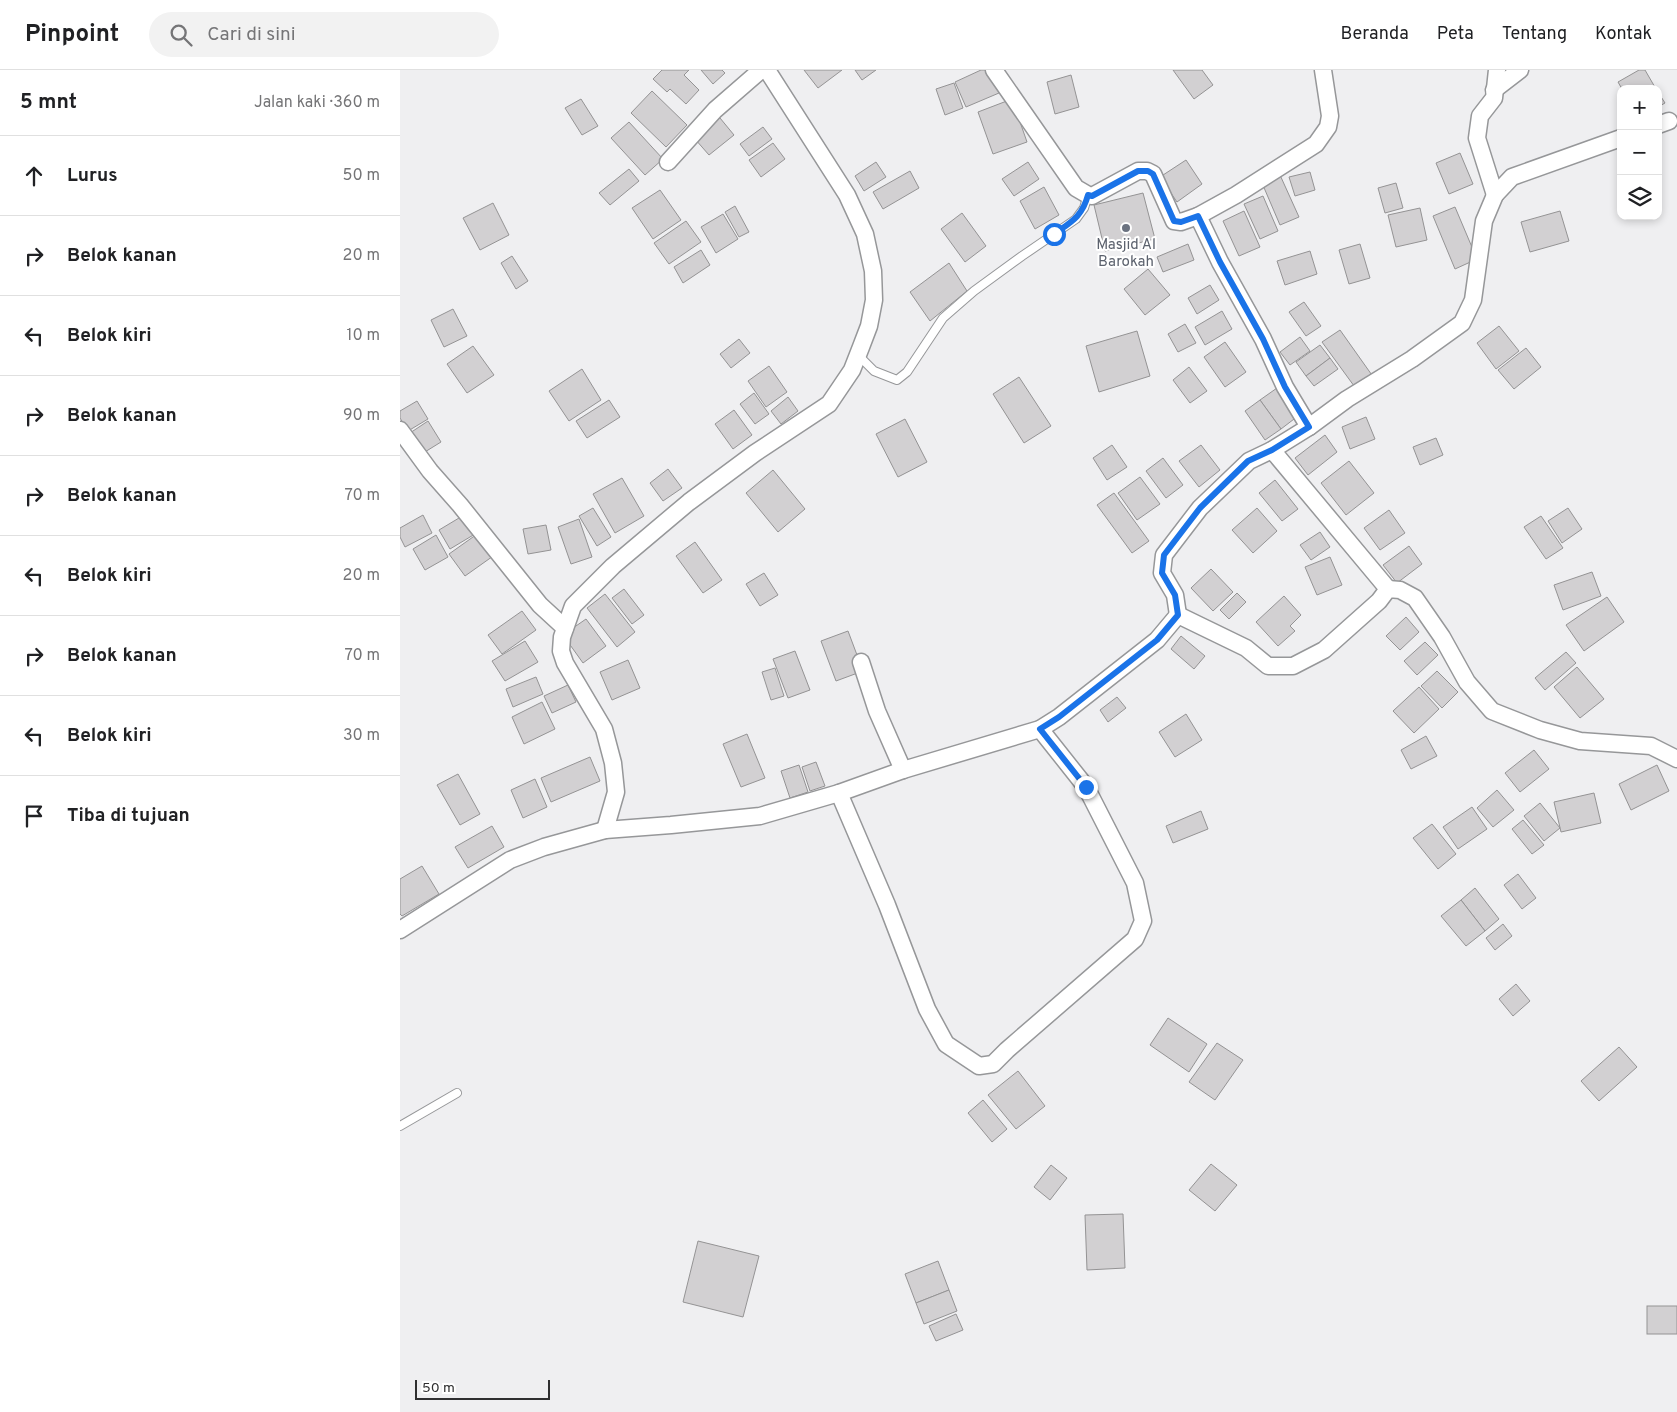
<!DOCTYPE html>
<html lang="id">
<head>
<meta charset="utf-8">
<style>
  body { margin:0; font-family:Overpass,sans-serif; background:#f2f2f2; color:#202124 }
  .controls { position:absolute; right:15px; top:15px; display:grid; overflow:hidden; border-radius:10px; box-shadow:0 2px 8px #0003 }
  .controls button { width:45px; height:45px; display:grid; place-items:center; padding:0; border:0; border-bottom:1px solid #e0e0e0; background:#fff; color:#202124; font:25px sans-serif }
  .scale { position:absolute; left:15px; bottom:12px; width:135px; box-sizing:border-box; padding-left:5px; border:2px solid #2f2f30; border-top:0; font-size:14px; line-height:18px; white-space:nowrap; color:#2f2f30; -webkit-text-stroke:4px #fff; paint-order:stroke }
  .stop { position:absolute; width:15px; height:15px; margin:-11px; border:4px solid #1a73e8; border-radius:50%; background:#fff }
  .stop.end { background:#1a73e8; border-color:#fff; box-shadow:0 1px 5px #0008 }
  .list { margin:0; padding:0; list-style:none }
  h2 { display:flex; justify-content:space-between; align-items:center; height:65px; margin:0; padding:0 20px; font-size:21px }
  h2 small { font-size:16px; font-weight:400; color:#757577 }
  .list li { display:grid; grid-template-columns:32px 1fr auto; gap:15px; align-items:center; box-sizing:border-box; height:80px; padding:0 20px; border-top:1px solid #e0e0e0 }
  .list b { display:block; font-size:19px; white-space:nowrap }
  .list em { font-size:16px; font-style:normal; color:#757577 }
  .icon { flex:none; width:28px; height:28px; fill:none; stroke:currentColor; stroke-width:2; stroke-linecap:round; stroke-linejoin:round }
  .map { position:relative; flex:none; width:1277px; height:1342px; overflow:hidden }
  header { display:flex; align-items:center; gap:30px; box-sizing:border-box; height:70px; padding:0 25px; background:#fff; border-bottom:1px solid #e0e0e0 }
  header strong { font-size:24px }
  nav { display:flex; gap:28px; margin-inline-start:auto; font-size:18px }
  .search { width:350px; height:45px; background:#f2f2f2; display:flex; align-items:center; gap:12px; box-sizing:border-box; padding:0 18px; border-radius:28px; color:#757577; font-size:19px }
  main { display:flex }
  aside { flex:1; background:#fff }
  .map>svg:first-child { display:block }
</style>
</head>
<body>
<header>
<strong>Pinpoint</strong>
<div class="search"><svg class="icon" aria-label="search" viewBox="0 0 24 24"><circle cx="10" cy="10" r="6"/><path d="M15 15l6 6"/></svg>Cari di sini</div>
<nav><a>Beranda</a><a>Peta</a><a>Tentang</a><a>Kontak</a></nav>
</header>
<main>
<aside>
<h2>5 mnt<small>Jalan kaki · 360 m</small></h2>
<ul class="list">
<li><svg class="icon" aria-label="ahead" viewBox="0 0 24 24"><path d="M12 20V5M6 11l6-6 6 6"/></svg><div><b>Lurus</b></div><em>50 m</em></li>
<li><svg class="icon" aria-label="right" viewBox="0 0 24 24"><path d="M7 20v-9h11M14 6l5 5-5 5"/></svg><div><b>Belok kanan</b></div><em>20 m</em></li>
<li><svg class="icon" aria-label="left" viewBox="0 0 24 24"><path d="M17 20v-9H6M10 6l-5 5 5 5"/></svg><div><b>Belok kiri</b></div><em>10 m</em></li>
<li><svg class="icon" aria-label="right" viewBox="0 0 24 24"><path d="M7 20v-9h11M14 6l5 5-5 5"/></svg><div><b>Belok kanan</b></div><em>90 m</em></li>
<li><svg class="icon" aria-label="right" viewBox="0 0 24 24"><path d="M7 20v-9h11M14 6l5 5-5 5"/></svg><div><b>Belok kanan</b></div><em>70 m</em></li>
<li><svg class="icon" aria-label="left" viewBox="0 0 24 24"><path d="M17 20v-9H6M10 6l-5 5 5 5"/></svg><div><b>Belok kiri</b></div><em>20 m</em></li>
<li><svg class="icon" aria-label="right" viewBox="0 0 24 24"><path d="M7 20v-9h11M14 6l5 5-5 5"/></svg><div><b>Belok kanan</b></div><em>70 m</em></li>
<li><svg class="icon" aria-label="left" viewBox="0 0 24 24"><path d="M17 20v-9H6M10 6l-5 5 5 5"/></svg><div><b>Belok kiri</b></div><em>30 m</em></li>
<li><svg class="icon" aria-label="arrive" viewBox="0 0 24 24"><path d="M6 21V4h12l-3 4 3 4H6"/></svg><div><b>Tiba di tujuan</b></div></li>
</ul>
</aside>
<div class="map">
<svg width="1277" height="1342" viewBox="0 0 1277 1342">
  <rect width="100%" height="100%" fill="#efeff1"/>
  <g fill="#d2d0d2" stroke="#949394">
    <polygon points="262,0 289,0 284,5 299,20 286,34 270,19 267,22 253,9"/>
    <polygon points="301,0 322,0 325,3 313,14"/>
    <polygon points="404,0 442,0 418,18"/>
    <polygon points="455,0 476,0 462,10"/>
    <polygon points="581,0 590,0 599,23 566,37 555,12"/>
    <polygon points="773,0 802,0 813,15 794,29"/>
    <polygon points="1239,0 1245,0 1256,19 1222,19 1218,12"/>
    <polygon points="671,5 679,37 655,44 647,12"/>
    <polygon points="554,13 563,38 545,45 536,19"/>
    <polygon points="252,21 287,55 266,77 231,43"/>
    <polygon points="1258,22 1265,33 1258,37"/>
    <polygon points="181,29 198,56 182,65 165,38"/>
    <polygon points="612,29 627,72 593,84 578,42"/>
    <polygon points="320,48 334,65 309,85 295,69"/>
    <polygon points="229,52 263,89 245,105 211,68"/>
    <polygon points="363,57 372,69 349,86 340,74"/>
    <polygon points="373,73 385,89 361,107 349,90"/>
    <polygon points="1060,83 1073,114 1049,124 1036,93"/>
    <polygon points="786,90 802,114 777,132 760,107"/>
    <polygon points="476,92 486,107 464,121 455,106"/>
    <polygon points="628,92 639,109 614,126 602,109"/>
    <polygon points="229,99 239,111 210,135 199,123"/>
    <polygon points="510,101 519,118 483,139 473,122"/>
    <polygon points="910,102 915,120 895,126 889,107"/>
    <polygon points="880,105 899,147 880,155 862,113"/>
    <polygon points="996,113 1003,138 985,143 978,118"/>
    <polygon points="644,117 659,145 635,159 620,131"/>
    <polygon points="260,120 281,150 253,169 232,138"/>
    <polygon points="743,123 755,169 705,181 694,135"/>
    <polygon points="863,126 878,161 860,169 844,134"/>
    <polygon points="93,133 109,165 80,180 63,148"/>
    <polygon points="335,136 349,162 339,167 325,142"/>
    <polygon points="1055,137 1077,189 1055,199 1033,146"/>
    <polygon points="1020,138 1027,170 996,177 988,145"/>
    <polygon points="844,141 860,177 839,186 823,151"/>
    <polygon points="1160,141 1169,171 1130,182 1121,152"/>
    <polygon points="562,143 586,176 565,192 541,159"/>
    <polygon points="323,144 338,169 316,183 301,157"/>
    <polygon points="286,151 301,172 269,194 254,173"/>
    <polygon points="788,174 794,190 763,202 757,187"/>
    <polygon points="960,174 970,208 949,214 939,180"/>
    <polygon points="301,180 310,195 283,213 274,197"/>
    <polygon points="910,181 917,204 885,215 877,191"/>
    <polygon points="112,186 128,211 116,219 101,193"/>
    <polygon points="549,193 567,221 530,251 510,222"/>
    <polygon points="748,199 770,225 745,245 724,219"/>
    <polygon points="810,215 819,230 797,244 788,228"/>
    <polygon points="904,232 921,256 906,266 889,242"/>
    <polygon points="53,239 67,266 44,277 31,250"/>
    <polygon points="822,241 832,259 805,275 795,257"/>
    <polygon points="785,254 796,273 778,282 768,264"/>
    <polygon points="1099,256 1119,281 1096,299 1077,273"/>
    <polygon points="940,260 974,308 957,320 922,272"/>
    <polygon points="737,261 750,306 699,322 686,276"/>
    <polygon points="900,267 910,281 890,295 880,282"/>
    <polygon points="339,269 350,283 331,298 320,284"/>
    <polygon points="825,272 846,302 825,317 804,287"/>
    <polygon points="920,275 930,288 906,306 896,292"/>
    <polygon points="73,276 94,305 67,323 47,294"/>
    <polygon points="1126,278 1141,297 1114,319 1098,300"/>
    <polygon points="930,288 938,299 914,316 906,306"/>
    <polygon points="369,296 387,322 366,337 348,311"/>
    <polygon points="789,297 807,321 790,333 773,310"/>
    <polygon points="182,299 201,330 169,351 149,321"/>
    <polygon points="619,307 651,356 624,373 593,324"/>
    <polygon points="877,318 898,346 881,359 860,330"/>
    <polygon points="354,323 369,344 355,354 340,334"/>
    <polygon points="388,327 398,341 381,354 371,341"/>
    <polygon points="209,330 220,347 187,368 176,351"/>
    <polygon points="860,330 881,359 865,370 845,341"/>
    <polygon points="17,331 28,349 8,361 0,348 0,341"/>
    <polygon points="334,340 352,365 333,379 315,354"/>
    <polygon points="966,347 975,369 950,379 942,357"/>
    <polygon points="505,349 527,392 498,407 476,364"/>
    <polygon points="28,351 41,372 20,385 7,365"/>
    <polygon points="925,365 937,382 908,405 895,388"/>
    <polygon points="1036,368 1043,385 1020,395 1013,377"/>
    <polygon points="712,375 727,397 707,410 693,388"/>
    <polygon points="801,375 820,400 799,417 779,391"/>
    <polygon points="763,388 783,415 766,428 746,401"/>
    <polygon points="949,391 974,423 946,445 921,413"/>
    <polygon points="268,399 282,418 263,431 250,413"/>
    <polygon points="373,400 405,439 378,462 346,423"/>
    <polygon points="740,407 760,434 737,450 718,423"/>
    <polygon points="222,408 244,446 215,463 193,424"/>
    <polygon points="875,410 898,439 882,451 859,423"/>
    <polygon points="714,423 749,471 732,483 697,435"/>
    <polygon points="193,438 211,467 197,476 179,446"/>
    <polygon points="857,438 877,461 853,483 832,460"/>
    <polygon points="1168,438 1182,459 1162,473 1148,451"/>
    <polygon points="989,440 1005,463 980,480 964,458"/>
    <polygon points="23,445 32,463 5,477 0,467 0,458"/>
    <polygon points="64,445 75,464 50,479 39,460"/>
    <polygon points="1141,446 1163,478 1146,489 1124,457"/>
    <polygon points="179,449 192,487 171,494 158,457"/>
    <polygon points="146,455 151,480 128,484 123,459"/>
    <polygon points="80,462 96,484 65,506 49,484"/>
    <polygon points="920,462 930,477 911,490 900,475"/>
    <polygon points="36,465 48,487 25,500 13,479"/>
    <polygon points="295,472 322,510 303,523 276,486"/>
    <polygon points="1009,476 1022,494 997,513 983,495"/>
    <polygon points="930,487 942,515 917,525 905,497"/>
    <polygon points="811,499 833,522 813,541 791,518"/>
    <polygon points="1192,502 1201,526 1163,540 1154,515"/>
    <polygon points="364,503 378,525 360,536 346,514"/>
    <polygon points="224,519 244,545 232,554 212,528"/>
    <polygon points="837,523 846,532 829,549 820,540"/>
    <polygon points="205,524 235,562 217,577 187,538"/>
    <polygon points="884,526 901,545 890,556 895,561 878,576 856,552"/>
    <polygon points="1207,527 1224,552 1184,581 1166,555"/>
    <polygon points="122,541 136,560 102,584 88,565"/>
    <polygon points="1006,547 1019,562 1000,580 986,566"/>
    <polygon points="186,549 206,576 183,593 163,565"/>
    <polygon points="448,561 463,601 436,611 421,571"/>
    <polygon points="781,566 805,586 794,599 771,579"/>
    <polygon points="125,571 138,592 105,611 92,591"/>
    <polygon points="1025,572 1038,585 1017,605 1004,591"/>
    <polygon points="395,581 410,620 388,628 373,589"/>
    <polygon points="1166,582 1176,593 1145,620 1135,608"/>
    <polygon points="228,590 240,618 212,630 200,602"/>
    <polygon points="1177,597 1204,629 1180,648 1154,617"/>
    <polygon points="375,598 384,626 371,630 362,602"/>
    <polygon points="1037,601 1058,622 1042,638 1021,616"/>
    <polygon points="136,607 143,624 113,637 106,619"/>
    <polygon points="168,615 176,632 152,643 144,626"/>
    <polygon points="1019,617 1039,639 1014,663 993,641"/>
    <polygon points="717,627 726,638 708,652 700,640"/>
    <polygon points="142,632 155,659 124,674 112,647"/>
    <polygon points="786,644 802,670 775,687 759,662"/>
    <polygon points="347,664 365,708 341,717 323,674"/>
    <polygon points="1026,666 1037,686 1011,699 1001,680"/>
    <polygon points="1134,680 1149,699 1120,722 1105,703"/>
    <polygon points="190,687 200,711 151,732 141,708"/>
    <polygon points="416,692 425,716 410,721 402,697"/>
    <polygon points="399,695 408,722 390,728 381,701"/>
    <polygon points="1257,695 1269,721 1231,740 1219,714"/>
    <polygon points="58,704 80,744 60,755 37,715"/>
    <polygon points="135,709 147,737 123,748 111,720"/>
    <polygon points="1097,720 1114,740 1093,757 1077,738"/>
    <polygon points="1194,723 1201,753 1161,762 1154,732"/>
    <polygon points="1140,733 1160,758 1144,771 1124,746"/>
    <polygon points="1072,737 1087,759 1058,779 1043,757"/>
    <polygon points="801,741 808,759 773,773 766,756"/>
    <polygon points="1123,750 1144,775 1132,784 1112,759"/>
    <polygon points="1032,754 1056,784 1038,799 1013,768"/>
    <polygon points="92,756 104,777 68,798 55,777"/>
    <polygon points="22,796 39,824 2,846 0,844 0,809"/>
    <polygon points="1118,804 1136,828 1122,839 1104,815"/>
    <polygon points="1075,818 1099,849 1085,861 1061,830"/>
    <polygon points="1061,830 1085,861 1066,876 1041,846"/>
    <polygon points="1103,854 1112,866 1095,880 1086,868"/>
    <polygon points="1116,914 1130,931 1113,946 1099,929"/>
    <polygon points="768,948 807,974 789,1002 750,975"/>
    <polygon points="817,973 843,990 815,1030 789,1012"/>
    <polygon points="1219,977 1237,997 1199,1031 1181,1011"/>
    <polygon points="618,1001 645,1036 616,1059 588,1025"/>
    <polygon points="583,1030 607,1059 592,1072 568,1043"/>
    <polygon points="811,1094 837,1115 815,1141 789,1120"/>
    <polygon points="651,1095 667,1108 650,1130 634,1117"/>
    <polygon points="723,1144 725,1198 687,1200 685,1145"/>
    <polygon points="298,1171 359,1186 343,1247 283,1232"/>
    <polygon points="538,1191 549,1220 516,1233 505,1204"/>
    <polygon points="549,1220 557,1241 524,1254 516,1233"/>
    <rect x="1247" y="1236" width="30" height="28"/>
    <polygon points="556,1244 563,1260 536,1271 529,1256"/>
  </g>
  <g fill="none" stroke-linecap="round" stroke-linejoin="round">
    <defs>
      <g id="lane">
        <polyline points="458,285 474,301 497,310 507,302 543,248 574,221 622,186 676,149 684,138 688,125"/>
        <polyline points="0,1056 57,1023"/>
      </g>
      <g id="street">
        <polyline points="594,0 676,118 688,125 692,126 738,101 747,101 753,104 774,151 781,152 798,146 820,192 863,269 885,317 909,357"/>
        <polyline points="1094,20 1120,0"/>
        <polyline points="1258,55 1269,51"/>
        <polyline points="268,92 315,40 361,0"/>
        <polyline points="1095,125 1077,68 1080,46 1094,28 1097,0"/>
        <polyline points="798,146 836,125 916,74 928,57 930,46 923,0"/>
        <polyline points="0,360 30,401 60,435 140,535 165,558"/>
        <polyline points="872,380 988,519"/>
        <polyline points="778,545 775,525 762,503 764,485 800,438 849,391 872,380 909,357 947,329 1012,289 1062,253 1073,230 1084,151 1095,125 1112,107 1221,68"/>
        <polyline points="461,592 477,641 503,700"/>
        <polyline points="439,723 487,835 527,939 546,974 579,996 593,994 607,980 735,869 743,851 735,813 686,717 640,659"/>
        <polyline points="205,760 216,722 213,693 204,659 165,593 161,581 162,567 173,536 213,496 289,432 355,383 429,334 452,300 461,277 469,256 474,230 473,201 465,164 447,125 367,0"/>
        <polyline points="0,860 110,790 144,777 205,760 271,755 360,746 439,723 503,700 640,659 659,647 757,570 778,545 846,578 868,596 893,596 924,580 979,531 988,519 1000,520 1015,528 1042,567 1067,612 1092,641 1140,660 1180,671 1251,676 1277,689"/>
      </g>
    </defs>
    <use href="#lane" stroke="#969799" stroke-width="10"/>
    <use href="#street" stroke="#969799" stroke-width="19"/>
    <use href="#lane" stroke="#fff" stroke-width="8"/>
    <use href="#street" stroke="#fff" stroke-width="16"/>
  </g>
  <g fill="none" stroke-linecap="round" stroke-linejoin="round">
    <path stroke="#1a73e8" stroke-width="6" d="M654,164C671,152 682,147 688,125L692,126L738,101H748L753,104L774,151L781,152L798,146L820,192L863,269L885,317L909,357L872,380L848,391L800,438L764,485L762,503L775,525L778,545L757,570L659,647L640,659L686,717"/>
  </g>
  <circle fill="#6b7280" stroke="#fff" stroke-width="2" cx="726" cy="158" r="5"/>
  <g text-anchor="middle" dominant-baseline="central" stroke-width="4" stroke-linejoin="round" paint-order="stroke">
    <g font-size="15" fill="#5b616d" stroke="#fff">
      <text x="726" y="175">Masjid Al<tspan x="726" dy="17">Barokah</tspan></text>
    </g>
  </g>
</svg>
<div class="controls">
<button>+</button>
<button>−</button>
<button><svg class="icon" aria-label="layers" viewBox="0 0 24 24"><path d="M12 4l9 5-9 5-9-5zM3 14l9 5 9-5"/></svg></button>
</div>
<div class="scale">50 m</div>
<div class="stop" style="left:654px;top:164px"></div>
<div class="stop end" style="left:686px;top:717px"></div>
</div>
</main>
</body>
</html>
